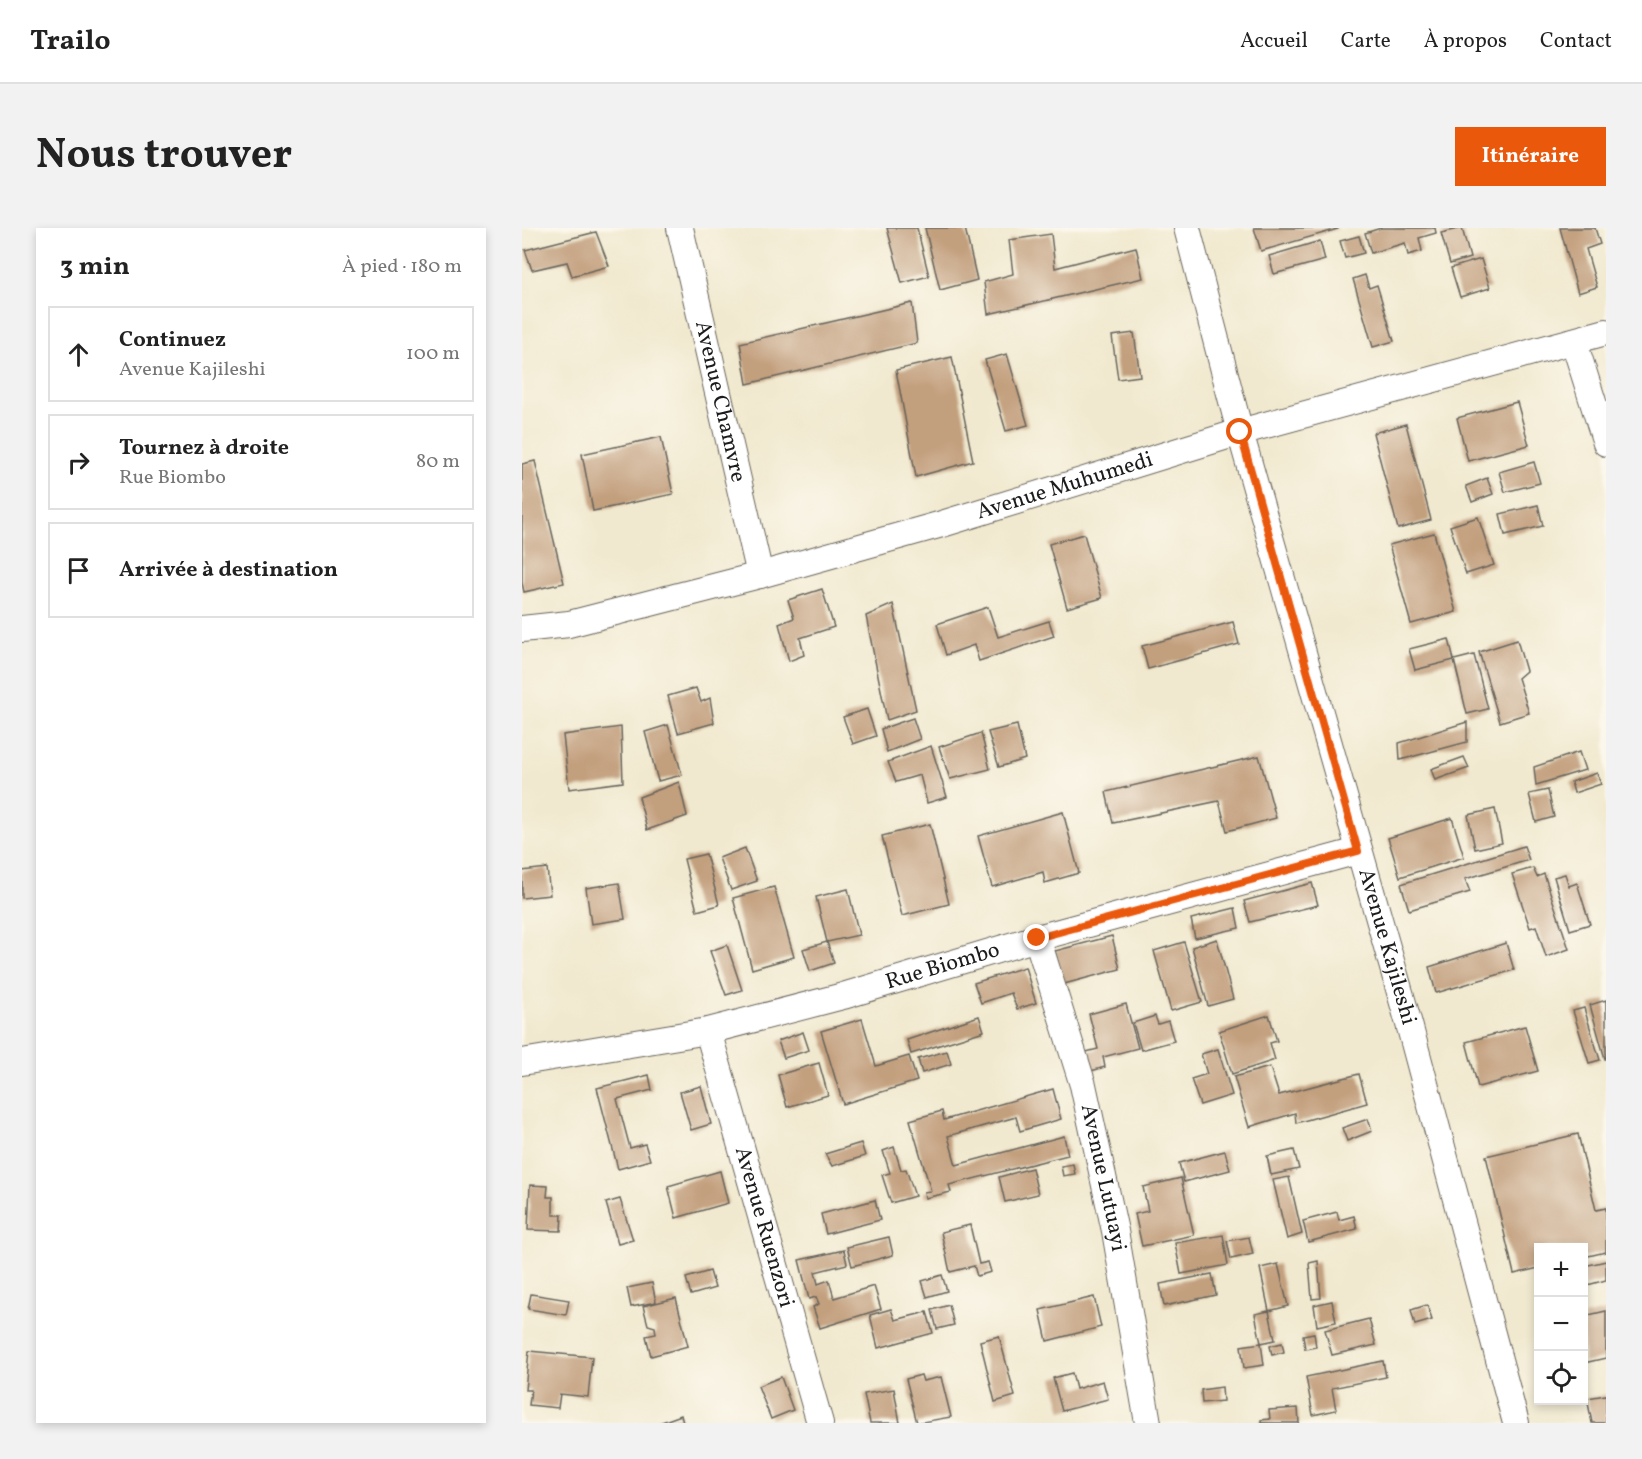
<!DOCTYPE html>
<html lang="fr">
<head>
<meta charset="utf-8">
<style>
  body { margin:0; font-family:Vollkorn,serif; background:#f2f2f2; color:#222 }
  .controls { position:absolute; right:18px; bottom:18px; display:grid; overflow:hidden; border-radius:0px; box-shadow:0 3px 9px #0003 }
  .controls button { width:54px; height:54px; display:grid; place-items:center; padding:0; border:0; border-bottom:2px solid #e0e0e0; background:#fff; color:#222; font:30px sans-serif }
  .stop { position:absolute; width:18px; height:18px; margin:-14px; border:4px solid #ea580c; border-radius:50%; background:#fff }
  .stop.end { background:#ea580c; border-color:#fff; box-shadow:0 2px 6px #0008 }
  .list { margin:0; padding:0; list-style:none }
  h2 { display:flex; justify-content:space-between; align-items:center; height:78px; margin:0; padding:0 24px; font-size:26px }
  h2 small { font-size:20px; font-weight:400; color:#767676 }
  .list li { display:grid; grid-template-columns:39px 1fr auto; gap:18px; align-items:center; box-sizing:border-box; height:96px; margin:0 12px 12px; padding:0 12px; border:2px solid #e0e0e0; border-radius:0px }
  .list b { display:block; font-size:22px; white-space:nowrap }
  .list p { margin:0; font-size:20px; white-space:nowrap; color:#767676 }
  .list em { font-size:20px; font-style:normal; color:#767676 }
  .icon { flex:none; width:33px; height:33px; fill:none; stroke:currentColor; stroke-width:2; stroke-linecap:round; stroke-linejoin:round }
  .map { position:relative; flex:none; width:1084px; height:1195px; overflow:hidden; border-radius:0px }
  header { display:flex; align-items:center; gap:36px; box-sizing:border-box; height:84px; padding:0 30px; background:#fff; border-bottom:2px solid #e0e0e0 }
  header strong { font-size:28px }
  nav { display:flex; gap:33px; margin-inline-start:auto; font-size:21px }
  .intro { display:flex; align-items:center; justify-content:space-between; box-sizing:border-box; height:144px; padding:0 36px }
  h1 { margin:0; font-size:42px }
  .button { padding:15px 27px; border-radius:0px; background:#ea580c; color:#fff; font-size:21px; font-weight:700 }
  main { display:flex; gap:36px; padding:0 36px }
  aside { flex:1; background:#fff; border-radius:0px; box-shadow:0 3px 9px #0003 }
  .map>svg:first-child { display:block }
</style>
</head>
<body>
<header>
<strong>Trailo</strong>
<nav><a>Accueil</a><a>Carte</a><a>À propos</a><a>Contact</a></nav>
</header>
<div class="intro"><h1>Nous trouver</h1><a class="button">Itinéraire</a></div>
<main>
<aside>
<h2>3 min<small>À pied · 180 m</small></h2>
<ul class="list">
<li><svg class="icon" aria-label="ahead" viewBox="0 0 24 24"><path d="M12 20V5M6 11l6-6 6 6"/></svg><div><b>Continuez</b><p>Avenue Kajileshi</p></div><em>100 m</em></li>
<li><svg class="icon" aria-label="right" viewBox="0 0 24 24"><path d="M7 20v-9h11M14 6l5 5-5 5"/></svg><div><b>Tournez à droite</b><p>Rue Biombo</p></div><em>80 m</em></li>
<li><svg class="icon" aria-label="arrive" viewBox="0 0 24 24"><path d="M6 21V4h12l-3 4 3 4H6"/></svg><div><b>Arrivée à destination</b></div></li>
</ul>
</aside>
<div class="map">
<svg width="1084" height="1195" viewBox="0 0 1084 1195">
  <rect width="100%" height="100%" fill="#fbf7ec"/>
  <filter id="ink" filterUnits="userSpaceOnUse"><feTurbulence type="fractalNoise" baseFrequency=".0167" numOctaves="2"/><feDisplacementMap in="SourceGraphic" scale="12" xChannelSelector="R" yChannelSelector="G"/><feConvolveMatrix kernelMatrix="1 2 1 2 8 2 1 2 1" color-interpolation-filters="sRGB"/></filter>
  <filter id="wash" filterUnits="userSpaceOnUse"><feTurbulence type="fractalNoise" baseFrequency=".008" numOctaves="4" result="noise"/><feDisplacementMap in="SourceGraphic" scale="24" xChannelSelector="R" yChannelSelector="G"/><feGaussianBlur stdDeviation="1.35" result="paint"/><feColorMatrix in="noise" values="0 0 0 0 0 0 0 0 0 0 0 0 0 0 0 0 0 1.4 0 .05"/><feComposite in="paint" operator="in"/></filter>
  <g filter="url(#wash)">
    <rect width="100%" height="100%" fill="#f1e9cf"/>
    <g id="blocks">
      <g fill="#c29f7d">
        <polygon points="365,0 395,0 407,48 380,55"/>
        <polygon points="403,0 443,0 455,52 418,62"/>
        <polygon points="732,0 816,0 816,1 739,23"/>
        <polygon points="859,0 913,0 914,5 897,10 900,23 886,27 883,15 849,25 843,5"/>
        <polygon points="940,0 948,30 928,36 919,5"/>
        <polygon points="1038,0 1073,0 1078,16 1064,21 1075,59 1056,65"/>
        <polygon points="74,4 87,38 50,48 45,34 10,42 3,22"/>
        <polygon points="529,6 533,40 614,19 621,50 466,86 462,54 491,46 487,12"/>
        <polygon points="837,8 842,25 823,30 818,13"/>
        <polygon points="798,13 803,32 752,46 747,28"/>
        <polygon points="959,31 968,60 938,69 929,40"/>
        <polygon points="843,47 847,60 855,57 872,113 851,119 831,51"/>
        <polygon points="390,75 395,115 225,156 218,115"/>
        <polygon points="612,105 618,148 596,151 590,108"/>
        <polygon points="485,126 506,197 484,203 463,132"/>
        <polygon points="430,129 451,233 394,249 374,142"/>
        <polygon points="995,174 1007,217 946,233 935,190"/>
        <polygon points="884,196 909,292 876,301 851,205"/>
        <polygon points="139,209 151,266 71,283 60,226"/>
        <polygon points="13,233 42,355 2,364 0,355 0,236"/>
        <polygon points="1012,234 1018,255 983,264 977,244"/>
        <polygon points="965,250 971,266 950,274 944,258"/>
        <polygon points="1016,277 1021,298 983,307 978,286"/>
        <polygon points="956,289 972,337 944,346 928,298"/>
        <polygon points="912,305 934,384 889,396 867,317"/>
        <polygon points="562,306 580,370 545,380 527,316"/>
        <polygon points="300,361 312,399 278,410 282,427 267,433 257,396 272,390 266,372"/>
        <polygon points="371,376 394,482 365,492 344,388"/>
        <polygon points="466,379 476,409 527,393 532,408 457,433 452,417 424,427 415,396"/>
        <polygon points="711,394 717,416 626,441 620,418"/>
        <polygon points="927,411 932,432 893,442 887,421"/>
        <polygon points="995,412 1004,443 996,450 1007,485 978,494 957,424"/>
        <polygon points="952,427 966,481 945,486 932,432"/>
        <polygon points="174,460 179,474 188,470 192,495 156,505 146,468"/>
        <polygon points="345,481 354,508 331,516 321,489"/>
        <polygon points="391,490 398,511 365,524 359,501"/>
        <polygon points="945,494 945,514 878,532 877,515"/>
        <polygon points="146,497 160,547 136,553 123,504"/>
        <polygon points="495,497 503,531 477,539 466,504"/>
        <polygon points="99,499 101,554 47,561 41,507"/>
        <polygon points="459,505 468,541 428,551 417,519"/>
        <polygon points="409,518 425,569 405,575 398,547 374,554 366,534"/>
        <polygon points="1057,524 1063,542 1014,557 1012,539"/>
        <polygon points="737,528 754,590 705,603 697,573 591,595 584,564"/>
        <polygon points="942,529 947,540 913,552 909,541"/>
        <polygon points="1075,545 1079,556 1052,565 1049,554"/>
        <polygon points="157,554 165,588 125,602 117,569"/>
        <polygon points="1026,562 1032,589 1014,594 1007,566"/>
        <polygon points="973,581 980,615 953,621 946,587"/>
        <polygon points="541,584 557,645 523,655 521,644 470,659 456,608"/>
        <polygon points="930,590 942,629 878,649 866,610"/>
        <polygon points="408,596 427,676 380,688 360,608"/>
        <polygon points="1002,618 1007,632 943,651 948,664 887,682 879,656"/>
        <polygon points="223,620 235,653 209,662 197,630"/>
        <polygon points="184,626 197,677 175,683 162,631"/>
        <polygon points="25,640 28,667 0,670 0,643"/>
        <polygon points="1011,640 1015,649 1022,646 1047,721 1024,729 1014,698 1008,700 990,646"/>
        <polygon points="1043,646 1047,658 1055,655 1068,696 1048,702 1032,649"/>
        <polygon points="97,655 103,691 69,696 64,660"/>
        <polygon points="790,655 796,677 728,694 722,673"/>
        <polygon points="252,659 272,729 230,741 211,670"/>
        <polygon points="326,661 337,707 305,714 312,735 288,743 281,721 305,714 294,669"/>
        <polygon points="713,680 717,700 673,710 669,691"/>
        <polygon points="590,708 598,741 542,756 533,723"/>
        <polygon points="695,711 711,771 686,778 670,719"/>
        <polygon points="662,714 680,774 649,783 632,723"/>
        <polygon points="984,715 992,742 914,765 907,739"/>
        <polygon points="205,717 220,762 204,767 188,723"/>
        <polygon points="503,739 514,775 495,781 489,765 459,775 452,755"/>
        <polygon points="1084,772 1084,831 1083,831 1068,777"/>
        <polygon points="604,776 616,820 581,829 583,839 569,843 564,824 576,821 567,786"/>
        <polygon points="1062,780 1078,832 1067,835 1051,783"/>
        <polygon points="747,787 755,813 748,815 753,832 710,846 697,803"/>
        <polygon points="457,788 462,803 389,826 385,812"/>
        <polygon points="633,788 636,796 646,793 652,813 619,822 611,795"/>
        <polygon points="340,791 354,838 387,828 395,853 321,876 299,803"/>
        <polygon points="1003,798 1016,843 956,859 944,814"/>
        <polygon points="281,804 287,822 262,830 256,813"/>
        <polygon points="696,821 710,867 678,877 669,851 685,846 679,826"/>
        <polygon points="425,823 429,836 400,845 396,831"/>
        <polygon points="297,835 306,867 265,879 256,847"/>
        <polygon points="748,839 757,867 837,846 845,875 774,895 773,885 727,899 712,849"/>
        <polygon points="127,847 130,862 95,871 108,920 123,916 128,932 96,941 75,860"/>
        <polygon points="179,858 189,896 169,902 158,864"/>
        <polygon points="531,861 539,891 498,903 494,889 426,908 434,937 542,908 546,927 427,957 429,964 403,970 402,964 409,963 388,892 420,883 422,892"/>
        <polygon points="846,891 850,903 825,913 820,900"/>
        <polygon points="1056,906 1074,982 1084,980 1084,1024 1062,1029 1062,1020 1017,1020 1017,1040 992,1046 964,928"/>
        <polygon points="339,915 343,928 310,938 303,926"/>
        <polygon points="372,919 379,942 384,941 393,968 369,975 360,947 368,945 361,923"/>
        <polygon points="772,922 777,941 749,947 745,928"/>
        <polygon points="703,923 708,942 662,954 657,935"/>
        <polygon points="551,936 553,946 541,948 539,938"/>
        <polygon points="510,940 516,966 483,974 477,949"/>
        <polygon points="198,943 206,975 154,990 146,958"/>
        <polygon points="767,949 780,1006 765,1011 751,952"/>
        <polygon points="659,950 672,1007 620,1018 613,986 626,983 621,959"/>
        <polygon points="8,957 26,958 25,969 31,969 31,987 40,987 39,1003 6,1002"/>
        <polygon points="98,971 111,1012 96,1016 84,975"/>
        <polygon points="353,972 358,992 304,1006 299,986"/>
        <polygon points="815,984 817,992 832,988 835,1001 786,1014 781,993"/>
        <polygon points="448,997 457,1036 466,1034 469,1044 455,1048 452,1038 428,1044 419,1004"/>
        <polygon points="701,1007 706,1037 659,1046 653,1015"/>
        <polygon points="367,1009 371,1027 330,1038 325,1019"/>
        <polygon points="727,1009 731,1026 709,1031 705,1013"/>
        <polygon points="322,1022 325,1036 293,1044 296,1056 307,1052 312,1070 352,1058 359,1081 298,1100 291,1079 297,1076 294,1069 287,1071 277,1032"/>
        <polygon points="796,1033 799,1070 790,1071 787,1035"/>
        <polygon points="1084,1033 1084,1052 1062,1058 1062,1038"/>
        <polygon points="756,1036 766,1078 747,1083 738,1040"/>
        <polygon points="188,1043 193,1060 169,1067 164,1050"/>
        <polygon points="690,1046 694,1067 642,1078 638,1056"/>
        <polygon points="420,1047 425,1063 405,1069 400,1053"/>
        <polygon points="130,1055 134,1074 109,1079 105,1060"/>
        <polygon points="9,1066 47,1072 44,1087 6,1081"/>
        <polygon points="572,1069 579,1099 525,1113 518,1082"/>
        <polygon points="154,1070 166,1118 129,1128 124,1108 134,1106 133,1099 126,1097 121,1078"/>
        <polygon points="810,1073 814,1094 795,1098 792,1077"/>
        <polygon points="427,1077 432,1097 415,1101 410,1082"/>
        <polygon points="905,1077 910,1092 893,1097 889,1082"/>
        <polygon points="369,1081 373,1092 405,1084 411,1105 356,1120 348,1087"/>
        <polygon points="747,1083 753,1112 739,1115 733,1086"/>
        <polygon points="1084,1083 1084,1130 1062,1135 1062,1088"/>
        <polygon points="847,1091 854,1117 810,1127 803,1102"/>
        <polygon points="792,1105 794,1119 783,1121 781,1107"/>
        <polygon points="477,1108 493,1168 473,1174 458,1113"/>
        <polygon points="739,1115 742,1137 722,1140 719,1118"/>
        <polygon points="760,1115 762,1124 750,1127 748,1118"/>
        <polygon points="7,1123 70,1129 66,1169 38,1166 36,1180 7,1177 9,1162 3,1162"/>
        <polygon points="861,1133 864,1149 810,1160 814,1182 791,1187 784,1149"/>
        <polygon points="550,1145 554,1161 581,1153 586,1171 540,1183 531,1150"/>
        <polygon points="399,1147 401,1153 419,1149 429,1189 395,1195 384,1151"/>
        <polygon points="259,1149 271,1182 249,1191 236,1158"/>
        <polygon points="700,1159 701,1173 680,1175 679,1162"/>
        <polygon points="372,1161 378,1195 348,1195 342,1166"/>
        <polygon points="1084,1167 1084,1195 1070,1195 1065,1170"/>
        <polygon points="776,1180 777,1195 739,1195 739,1192 748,1191 747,1182"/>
        <polygon points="159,1187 161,1195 137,1195"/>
      </g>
    </g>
  </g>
  <g filter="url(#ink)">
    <use href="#blocks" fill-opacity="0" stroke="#67645b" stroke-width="1.5"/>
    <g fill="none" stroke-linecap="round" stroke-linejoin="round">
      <defs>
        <g id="minor">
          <path id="s1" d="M158,0L238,347"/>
          <path id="s2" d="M665,0L718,204L887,796L994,1195"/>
          <polyline points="1052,114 1084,215"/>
          <path id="s3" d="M0,401L47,396L238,347L420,296L718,204L1084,104"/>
          <path id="s4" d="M515,710L561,857L593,1003L626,1195"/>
          <path id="s5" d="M186,803L298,1195"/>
          <path id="s6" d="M0,834L186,803L321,768L515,710L836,623"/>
        </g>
      </defs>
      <use href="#minor" stroke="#67645b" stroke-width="28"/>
      <use href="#minor" stroke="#fff" stroke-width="26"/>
    </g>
  </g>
  <g fill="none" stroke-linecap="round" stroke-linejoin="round" filter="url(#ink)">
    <polyline stroke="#ea580c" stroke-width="8" points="515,710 836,623 718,204"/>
  </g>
  <g text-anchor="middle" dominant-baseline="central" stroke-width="6" stroke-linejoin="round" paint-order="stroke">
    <g font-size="22" fill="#1c1c1c" stroke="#fbf7ec">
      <text stroke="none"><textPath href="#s1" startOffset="178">Avenue Chamvre</textPath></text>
      <text stroke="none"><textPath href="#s3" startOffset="562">Avenue Muhumedi</textPath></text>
      <text stroke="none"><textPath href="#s2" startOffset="746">Avenue Kajileshi</textPath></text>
      <text stroke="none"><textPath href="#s6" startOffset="432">Rue Biombo</textPath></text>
      <text stroke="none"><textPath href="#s4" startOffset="249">Avenue Lutuayi</textPath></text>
      <text stroke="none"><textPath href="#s5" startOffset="204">Avenue Ruenzori</textPath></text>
    </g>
  </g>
</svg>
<div class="controls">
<button>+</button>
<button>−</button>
<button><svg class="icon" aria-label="locate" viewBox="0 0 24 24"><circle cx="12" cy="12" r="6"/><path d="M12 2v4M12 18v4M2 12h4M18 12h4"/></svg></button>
</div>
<div class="stop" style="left:718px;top:204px"></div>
<div class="stop end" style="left:515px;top:710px"></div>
</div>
</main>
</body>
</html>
